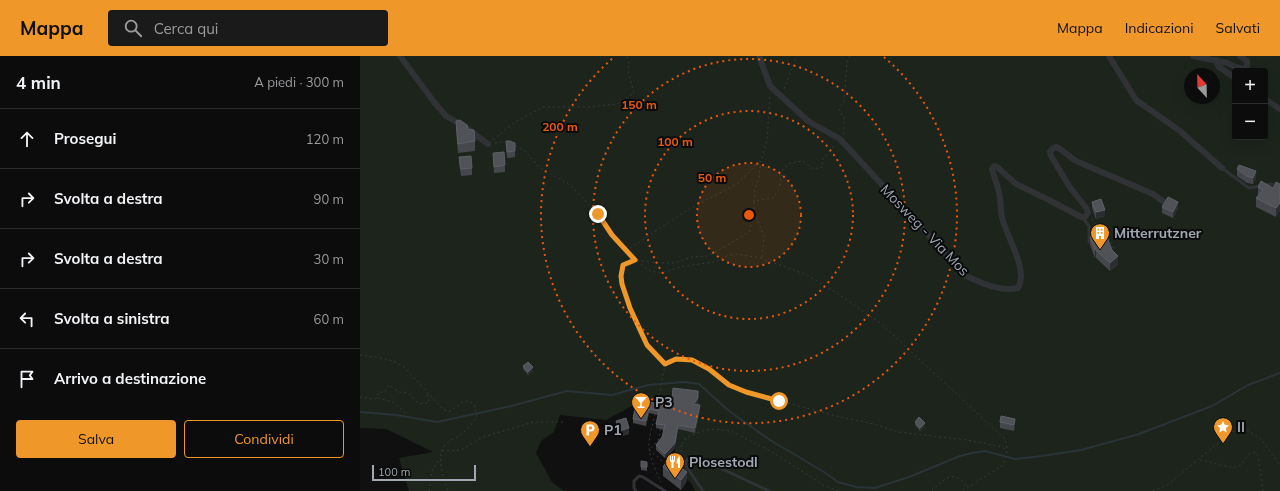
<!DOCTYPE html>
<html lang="it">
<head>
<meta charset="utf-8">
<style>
  body { margin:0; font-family:Mulish,sans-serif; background:#1a1a1b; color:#f1f3f6 }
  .controls { position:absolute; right:12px; top:12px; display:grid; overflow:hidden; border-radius:4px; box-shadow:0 4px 16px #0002 }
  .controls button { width:36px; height:36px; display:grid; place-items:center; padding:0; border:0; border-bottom:1px solid #2c2c2e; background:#0c0c0d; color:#f1f3f6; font:20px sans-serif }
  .compass { position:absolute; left:824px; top:12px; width:36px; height:36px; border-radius:50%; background:#0c0c0d; box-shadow:0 4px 16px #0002; rotate:338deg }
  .scale { position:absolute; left:12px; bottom:10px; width:104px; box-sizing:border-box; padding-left:4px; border:2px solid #a1a8b2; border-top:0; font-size:11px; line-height:14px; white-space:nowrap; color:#a1a8b2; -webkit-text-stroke:3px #0b0b0c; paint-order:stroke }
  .stop { position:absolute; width:12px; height:12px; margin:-9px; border:3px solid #f09729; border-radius:50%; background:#fff }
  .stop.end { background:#f09729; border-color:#fff; box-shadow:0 1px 4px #0008 }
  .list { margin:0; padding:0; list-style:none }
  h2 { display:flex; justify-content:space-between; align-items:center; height:52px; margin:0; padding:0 16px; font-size:17px }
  h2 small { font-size:13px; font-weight:400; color:#9a9b9d }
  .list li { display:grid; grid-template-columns:26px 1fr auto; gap:12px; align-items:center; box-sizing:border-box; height:60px; padding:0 16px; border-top:1px solid #2c2c2e }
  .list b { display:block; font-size:15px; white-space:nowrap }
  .list em { font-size:13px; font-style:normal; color:#9a9b9d }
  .actions { display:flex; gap:8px; padding:12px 16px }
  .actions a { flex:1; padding:9px 0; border:1px solid #f09729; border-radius:4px; text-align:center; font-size:14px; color:#f09729 }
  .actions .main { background:#f09729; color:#111 }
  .icon { flex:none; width:22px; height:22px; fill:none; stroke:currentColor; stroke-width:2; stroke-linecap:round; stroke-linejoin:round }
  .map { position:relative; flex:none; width:920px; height:435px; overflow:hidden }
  header { display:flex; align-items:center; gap:24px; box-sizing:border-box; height:56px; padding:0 20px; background:#f09729; color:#111 }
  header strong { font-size:19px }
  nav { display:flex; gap:22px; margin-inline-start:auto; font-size:14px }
  .search { width:280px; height:36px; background:#1a1a1b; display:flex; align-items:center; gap:10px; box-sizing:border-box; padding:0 14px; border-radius:4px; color:#9a9b9d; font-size:15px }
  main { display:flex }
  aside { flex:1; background:#0c0c0d }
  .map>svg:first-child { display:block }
</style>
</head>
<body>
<header>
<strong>Mappa</strong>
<div class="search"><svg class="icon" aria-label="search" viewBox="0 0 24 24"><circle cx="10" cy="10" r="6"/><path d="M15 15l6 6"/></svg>Cerca qui</div>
<nav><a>Mappa</a><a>Indicazioni</a><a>Salvati</a></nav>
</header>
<main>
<aside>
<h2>4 min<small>A piedi · 300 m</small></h2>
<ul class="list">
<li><svg class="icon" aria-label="ahead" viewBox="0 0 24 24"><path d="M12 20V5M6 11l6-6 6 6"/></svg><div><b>Prosegui</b></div><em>120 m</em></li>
<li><svg class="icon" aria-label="right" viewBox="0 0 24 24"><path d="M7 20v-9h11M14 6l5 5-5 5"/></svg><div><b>Svolta a destra</b></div><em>90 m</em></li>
<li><svg class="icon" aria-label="right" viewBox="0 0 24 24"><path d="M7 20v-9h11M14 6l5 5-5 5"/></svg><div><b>Svolta a destra</b></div><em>30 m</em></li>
<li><svg class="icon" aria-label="left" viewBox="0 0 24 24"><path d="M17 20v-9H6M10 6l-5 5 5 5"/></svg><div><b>Svolta a sinistra</b></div><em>60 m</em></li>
<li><svg class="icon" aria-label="arrive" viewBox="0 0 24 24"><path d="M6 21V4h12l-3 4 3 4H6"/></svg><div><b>Arrivo a destinazione</b></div></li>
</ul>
<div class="actions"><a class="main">Salva</a><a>Condividi</a></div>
</aside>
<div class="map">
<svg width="920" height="435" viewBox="0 0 920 435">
  <rect width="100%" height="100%" fill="#101011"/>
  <path fill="#1c241c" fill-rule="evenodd" d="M0,0H920V435H335L331,427L313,410L318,373L340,354L285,343L246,364L200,359L194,376L181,385L176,397L192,426L204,435H49L39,402L73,396L26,373L0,372ZM875,15H905V81H875ZM830,18H854V42H830Z"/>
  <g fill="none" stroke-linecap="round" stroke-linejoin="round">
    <polyline stroke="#293439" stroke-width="2" points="0,356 36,359 77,366 151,350 207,335 252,339 288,329 324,326 339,328 369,355 410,384 464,416 478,426 496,431 515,432 549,421 600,400 612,397 625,395 655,403 682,400 721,394 779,378 852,350 888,329 920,317"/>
    <g stroke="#37393d" stroke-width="1" stroke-dasharray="2 3" stroke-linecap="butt">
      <polyline points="424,33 437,0"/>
      <polyline points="483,78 484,76 484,62 479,54 484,45 487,7 490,0"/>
      <polyline points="133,84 146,73 157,65 183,51 228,51 257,48 274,37 268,14 269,5 267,0"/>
      <polyline points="135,87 147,85"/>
      <path d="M155,90L164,94L179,111L207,127L216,135L238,158L252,179L266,195L275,204L290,215L301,217L324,210L355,206L367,200L376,198L401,202L447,219L475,236L519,266L645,383C648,391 647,402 642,410L610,430L606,431L603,435"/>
      <polyline points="394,146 395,134 399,121 401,104 407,85 410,39"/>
      <polyline points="732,163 750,184 755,194"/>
      <polyline points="266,195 323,157 378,127 401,104"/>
      <polyline points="402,201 404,181 394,155 394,147 399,144 413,142 419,133 423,113 430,107 443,105 453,113 463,111 462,105 475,88"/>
      <polyline points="274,204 263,209 261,220 262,228 270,251 287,289 305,308"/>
      <polyline points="277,204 297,207 314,207 332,201 348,200 371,187 389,176 394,156"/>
      <path d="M0,299C15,301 31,302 44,311L83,353L88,356C98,351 103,340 114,348L117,360C112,368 107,374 100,379C94,383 86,386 83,392C77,403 84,425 88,435"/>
      <polyline points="305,308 316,303 332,304 349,313 369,329 386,336 480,361 514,368 538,376 607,384 638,390 646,393"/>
      <path d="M0,341L13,343L17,342L18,337L20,336H25L29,329L39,336L48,337C55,343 57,351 69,346L66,336"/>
      <polyline points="18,342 33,346 45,357"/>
      <polyline points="297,349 305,309"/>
      <path d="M295,358C293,368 289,379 289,389C289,402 296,415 301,426"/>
      <polyline points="301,373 298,385 289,394 305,407"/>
      <polyline points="322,388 327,381 342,375 354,373 371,375 414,397 465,430 478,435"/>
      <polyline points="82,395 101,394 123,381 164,369 173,366 204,366"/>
      <polyline points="310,403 322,388 322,392 317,404 321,411"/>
      <path d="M840,404C849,405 869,413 877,411C886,408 885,394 896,397L898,400L903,435"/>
      <polyline points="69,435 72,415 80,402"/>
      <path d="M572,435C582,424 595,412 606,430"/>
      <polyline points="793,435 809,428 871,376 886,373 901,383 920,409"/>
    </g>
    <g stroke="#313236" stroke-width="3">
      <polyline points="862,112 889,132 912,128"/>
      <polyline points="723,162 729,170 729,186"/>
      <polyline points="276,435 274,432 274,425 279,420 283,421 305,435"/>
      <polyline points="343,435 326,410 326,405 331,401 339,402 409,435"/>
    </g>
    <g stroke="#313236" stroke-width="6">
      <polyline points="40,0 74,46 86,60 105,71 128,88"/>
      <path d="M399,0L410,30L448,65L480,83L606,220C623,227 639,236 658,232C669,214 646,180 642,161C640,153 641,145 639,136C637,128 634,120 632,113L634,110L637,111L656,128L689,144L721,161H725L728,157L727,153L709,130L691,100L690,96L692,93L696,91L700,93L716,105L793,138L804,146"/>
      <polyline points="749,0 776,44 820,75 862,112"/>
      <polyline points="833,0 868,7 875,11 884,13 887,10 887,5 880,0"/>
      <polyline points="856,4 858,10 875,22"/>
      <polyline points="905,43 920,53"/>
    </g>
  </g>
  <g fill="#46474c">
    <polygon points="96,65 108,73 115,85 115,95 98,97 96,74"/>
    <polygon points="146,85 155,95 155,101 147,102"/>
    <polygon points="133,97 145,109 145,116 134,117 133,103"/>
    <polygon points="99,101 112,112 112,119 101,120 99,107"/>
    <polygon points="877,113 896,122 893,128 887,127 877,120"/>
    <polygon points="920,128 916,161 896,151 896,142 898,140 898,131 913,132"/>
    <polygon points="732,146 745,160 736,163 732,152"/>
    <polygon points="802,151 818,152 813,162 802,157"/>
    <polygon points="730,181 752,194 758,209 750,215 736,202 735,202 730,189"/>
    <polygon points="163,310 173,315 168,319 163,313"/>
    <polygon points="312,343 338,347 337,348 340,354 335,377 318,373 315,392 305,402 296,394 296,389 302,381 304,374 296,372 296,368 298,359 289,357 286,370 273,367 273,363 275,352 300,348"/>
    <polygon points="641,360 655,370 654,375 640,372 640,366"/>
    <polygon points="256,365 269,378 259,381 256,371"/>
    <polygon points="555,366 565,370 560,375 555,369"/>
    <polygon points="287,406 287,415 281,414 281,411"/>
    <polygon points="303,411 327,425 321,434 303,420"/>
  </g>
  <g fill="#2c2d30">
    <polygon points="896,115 896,122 893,128 893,122"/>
    <polygon points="818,146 818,152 813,162 813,156"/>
    <polygon points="920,147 920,156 916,161 916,152"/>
    <polygon points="745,154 745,160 736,163 736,156"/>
    <rect x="735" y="194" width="1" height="8"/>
    <polygon points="758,200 758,209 750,215 750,207"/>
    <polygon points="173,311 173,315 168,319 168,316"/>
    <polygon points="338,335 338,347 334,353 334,348"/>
    <polygon points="340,349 340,354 335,377 335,372"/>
    <polygon points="289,353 289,357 286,370 286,365"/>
    <polygon points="655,363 655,370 654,375 654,369"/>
    <polygon points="565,367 565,370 560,375 560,372"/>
    <polygon points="318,369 318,373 315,392 305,402 305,398"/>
    <polygon points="269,372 269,378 259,381 259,375"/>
    <polygon points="327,416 327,425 321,434 321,424"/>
  </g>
  <g fill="#505257" stroke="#5c5f65">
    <polygon points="100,64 107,69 108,73 114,74 115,85 98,88 96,65"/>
    <polygon points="146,85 150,85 155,87 155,95 147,96"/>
    <polygon points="144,96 145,109 134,111 133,97"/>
    <polygon points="111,100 112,112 101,113 99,101"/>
    <polygon points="879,109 896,115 893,122 887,120 877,113"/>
    <polygon points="901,125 913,132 916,126 920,128 920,147 916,152 896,142 903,134 898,131"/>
    <polygon points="808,141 818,146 813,156 802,151"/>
    <polygon points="741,143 745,154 736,156 732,146"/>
    <polygon points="745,176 752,194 758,200 750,207 736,194 735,194 730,181"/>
    <polygon points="168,306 173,311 168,316 163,310"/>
    <polygon points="313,332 338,335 338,342 334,348 340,349 335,372 318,369 315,387 305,398 296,389 302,381 305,369 296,368 299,355 289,353 286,365 273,363 275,352 284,345 300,348 302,342 312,343"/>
    <polygon points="641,360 655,363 654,369 640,366"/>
    <polygon points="559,361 565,367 560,372 555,366"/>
    <polygon points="266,362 269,372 259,375 256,365"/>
    <polygon points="309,402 327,416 321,424 303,411"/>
    <polygon points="281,405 287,406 287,411 281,411"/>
  </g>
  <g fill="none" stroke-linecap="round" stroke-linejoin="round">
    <polyline stroke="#f09729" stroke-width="5" points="238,158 252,179 275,204 263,209 261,220 262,228 270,252 287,289 305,308 316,303 332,304 349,313 369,329 386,336 419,345"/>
  </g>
  <circle cx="389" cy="159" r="52" fill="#e8590c" fill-opacity=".12"/>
  <g fill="none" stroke="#e8590c" stroke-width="2" stroke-dasharray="2 4">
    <circle cx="389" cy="159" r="52"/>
    <circle cx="389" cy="159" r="104"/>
    <circle cx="389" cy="159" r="156"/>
    <path d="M524 1A208 208 0 1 1 254 1"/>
  </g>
  <defs>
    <symbol id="building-pin" viewBox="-11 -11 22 30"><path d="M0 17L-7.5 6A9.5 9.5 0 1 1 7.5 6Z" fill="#f09729" stroke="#0b0b0c"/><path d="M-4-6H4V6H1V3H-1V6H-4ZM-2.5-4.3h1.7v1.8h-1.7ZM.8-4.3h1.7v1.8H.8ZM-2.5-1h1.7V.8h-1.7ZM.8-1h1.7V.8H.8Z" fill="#fff"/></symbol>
    <symbol id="bar-pin" viewBox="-11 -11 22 30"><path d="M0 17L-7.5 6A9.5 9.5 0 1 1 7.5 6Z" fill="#f09729" stroke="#0b0b0c"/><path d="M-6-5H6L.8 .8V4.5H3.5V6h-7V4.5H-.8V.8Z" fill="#fff"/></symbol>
    <symbol id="sight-pin" viewBox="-11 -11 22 30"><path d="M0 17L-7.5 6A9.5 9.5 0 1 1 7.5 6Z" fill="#f09729" stroke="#0b0b0c"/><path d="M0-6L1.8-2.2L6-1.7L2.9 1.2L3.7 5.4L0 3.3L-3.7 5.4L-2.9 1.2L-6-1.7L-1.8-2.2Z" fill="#fff"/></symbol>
    <symbol id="parking-pin" viewBox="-11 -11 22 30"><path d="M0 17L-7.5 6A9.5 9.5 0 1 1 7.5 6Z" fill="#f09729" stroke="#0b0b0c"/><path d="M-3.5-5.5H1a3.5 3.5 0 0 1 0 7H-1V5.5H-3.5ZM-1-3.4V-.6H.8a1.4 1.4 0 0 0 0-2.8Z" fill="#fff"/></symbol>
    <symbol id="restaurant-pin" viewBox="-11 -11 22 30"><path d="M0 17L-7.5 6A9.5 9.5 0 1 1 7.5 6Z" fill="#f09729" stroke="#0b0b0c"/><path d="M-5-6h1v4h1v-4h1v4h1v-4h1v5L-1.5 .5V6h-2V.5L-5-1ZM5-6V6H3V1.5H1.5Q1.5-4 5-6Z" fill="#fff"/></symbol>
  </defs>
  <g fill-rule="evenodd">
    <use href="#building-pin" x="729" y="166" width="22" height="30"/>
    <use href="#bar-pin" x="270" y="335" width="22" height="30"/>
    <use href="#sight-pin" x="852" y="360" width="22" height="30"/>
    <use href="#parking-pin" x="219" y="363" width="22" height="30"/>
    <use href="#restaurant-pin" x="304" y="395" width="22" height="30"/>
  </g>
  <g text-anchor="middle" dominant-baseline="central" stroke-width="4" stroke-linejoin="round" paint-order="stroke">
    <g font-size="14" fill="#a1a8b2" stroke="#0b0b0c">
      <text transform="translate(565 174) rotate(46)">Mosweg - Via Mos</text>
    </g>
    <g font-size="14" font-weight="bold" fill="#a1a8b2" stroke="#0b0b0c" text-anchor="start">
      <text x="754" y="177">Mitterrutzner</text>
      <text x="295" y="346">P3</text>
      <text x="877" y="371">II</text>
      <text x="244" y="374">P1</text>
      <text x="329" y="406">Plosestodl</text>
    </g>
  </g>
  <circle cx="389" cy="159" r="6" fill="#e8590c" stroke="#0b0b0c" stroke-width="2"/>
  <g font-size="12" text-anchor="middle" font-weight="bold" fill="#e8590c" stroke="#0b0b0c" stroke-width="4" stroke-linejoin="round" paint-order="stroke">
    <text x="279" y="53">150 m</text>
    <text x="200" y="75">200 m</text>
    <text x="315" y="90">100 m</text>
    <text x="352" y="126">50 m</text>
  </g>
</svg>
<div class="controls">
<button>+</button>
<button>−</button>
</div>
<svg class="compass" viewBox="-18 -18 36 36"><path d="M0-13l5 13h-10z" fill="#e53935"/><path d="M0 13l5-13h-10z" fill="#9a9b9d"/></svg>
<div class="scale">100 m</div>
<div class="stop" style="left:419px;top:345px"></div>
<div class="stop end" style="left:238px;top:158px"></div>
</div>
</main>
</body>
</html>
